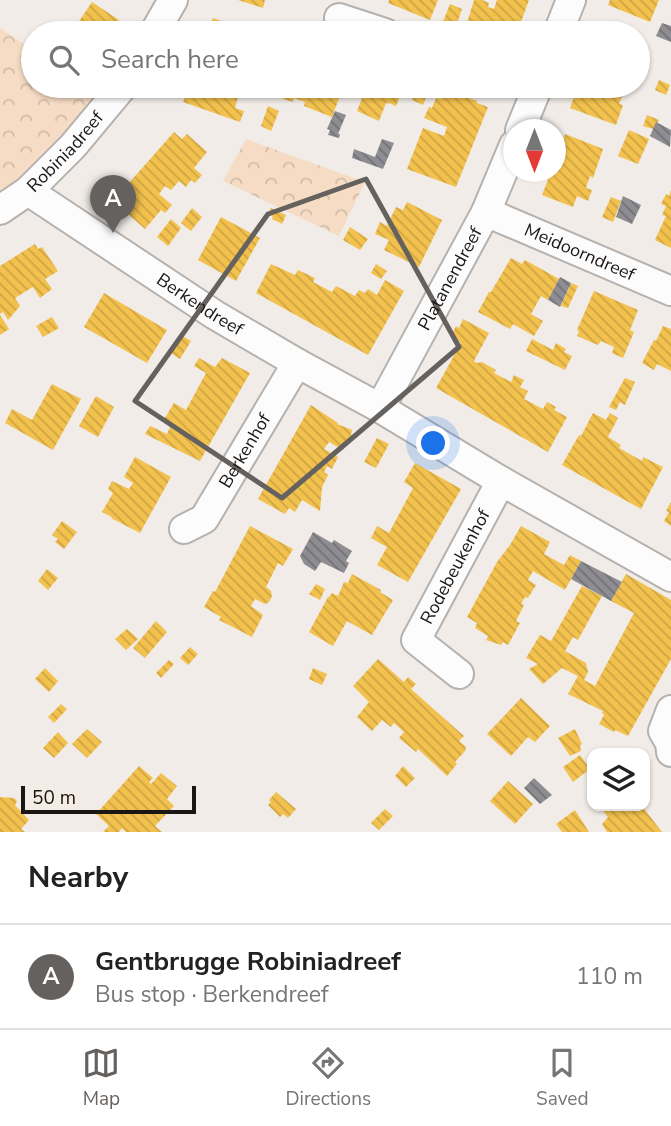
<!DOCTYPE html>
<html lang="en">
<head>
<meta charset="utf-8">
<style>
  body { margin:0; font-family:"Nunito Sans",sans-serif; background:#f2f2f2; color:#222 }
  .controls { position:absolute; right:21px; bottom:21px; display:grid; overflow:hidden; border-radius:14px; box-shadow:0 2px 5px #0004 }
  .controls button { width:63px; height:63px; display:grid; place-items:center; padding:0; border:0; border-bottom:2px solid #e0e0e0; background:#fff; color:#222; font:35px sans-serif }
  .compass { position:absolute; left:503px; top:119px; width:63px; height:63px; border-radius:50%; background:#fff; box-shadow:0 2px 5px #0004; rotate:180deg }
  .scale { position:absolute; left:21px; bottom:18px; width:175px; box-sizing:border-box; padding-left:7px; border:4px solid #1a1614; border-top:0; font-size:19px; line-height:24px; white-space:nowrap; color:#1a1614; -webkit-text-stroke:5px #f5ece4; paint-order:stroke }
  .you { position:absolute; left:434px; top:444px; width:24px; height:24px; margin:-18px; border:5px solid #fff; border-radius:50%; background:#1a73e8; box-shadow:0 0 0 10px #1a73e833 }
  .badge { display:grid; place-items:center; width:46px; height:46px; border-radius:50%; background:#65615e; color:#fff; font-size:23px; font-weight:700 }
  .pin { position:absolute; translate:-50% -58px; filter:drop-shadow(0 2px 4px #0008) }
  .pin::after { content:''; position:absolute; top:37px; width:24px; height:21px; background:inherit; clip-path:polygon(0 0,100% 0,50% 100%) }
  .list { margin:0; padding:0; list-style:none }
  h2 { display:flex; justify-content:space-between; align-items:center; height:91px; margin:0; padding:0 28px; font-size:30px }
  h2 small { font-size:23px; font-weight:400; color:#767676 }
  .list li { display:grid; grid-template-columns:46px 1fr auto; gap:21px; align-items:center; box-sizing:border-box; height:105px; padding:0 28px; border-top:2px solid #e0e0e0 }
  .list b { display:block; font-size:26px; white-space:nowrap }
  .list p { margin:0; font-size:23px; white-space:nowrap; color:#767676 }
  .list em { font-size:23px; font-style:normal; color:#767676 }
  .icon { flex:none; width:38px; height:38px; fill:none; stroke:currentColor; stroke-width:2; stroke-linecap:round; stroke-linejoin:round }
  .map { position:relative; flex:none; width:671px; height:832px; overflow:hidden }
  .search { position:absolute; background:#fff; box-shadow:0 2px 5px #0004; left:21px; right:21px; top:21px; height:77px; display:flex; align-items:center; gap:18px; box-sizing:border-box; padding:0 24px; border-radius:38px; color:#767676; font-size:26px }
  .sheet { height:196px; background:#fff }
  nav { display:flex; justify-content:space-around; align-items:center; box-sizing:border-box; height:98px; border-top:2px solid #e0e0e0; background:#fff; font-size:19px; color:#767676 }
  nav a { display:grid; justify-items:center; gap:4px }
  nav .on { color:#65615e }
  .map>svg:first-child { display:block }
</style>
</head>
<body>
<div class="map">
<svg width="671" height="832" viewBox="0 0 671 832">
  <defs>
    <pattern id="forest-crowns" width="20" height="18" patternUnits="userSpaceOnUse" patternTransform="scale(1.75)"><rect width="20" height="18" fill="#f6dcc4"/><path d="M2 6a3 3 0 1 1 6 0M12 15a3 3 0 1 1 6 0" fill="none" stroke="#d2bca8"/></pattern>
    <pattern id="homes-back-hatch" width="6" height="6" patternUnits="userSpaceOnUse" patternTransform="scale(1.75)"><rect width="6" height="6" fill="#f2c14e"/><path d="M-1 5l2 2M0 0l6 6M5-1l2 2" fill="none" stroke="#cfa543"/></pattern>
    <pattern id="industry-back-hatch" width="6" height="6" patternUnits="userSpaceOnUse" patternTransform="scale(1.75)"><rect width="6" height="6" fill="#8d8d92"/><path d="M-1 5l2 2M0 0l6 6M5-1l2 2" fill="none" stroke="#727276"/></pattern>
  </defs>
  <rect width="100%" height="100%" fill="#f1ece8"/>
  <g fill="url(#forest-crowns)">
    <polygon points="0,28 33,50 33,86 87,86 99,94 56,145 0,194"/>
    <polygon points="246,139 365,182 339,236 223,181"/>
  </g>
  <g fill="url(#homes-back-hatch)">
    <polygon points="238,0 265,0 263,8"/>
    <polygon points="389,0 438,0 430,20 388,3"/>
    <polygon points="474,0 482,0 489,3 488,7 494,9 497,0 529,0 517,33 485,33 486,31 467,23"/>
    <polygon points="610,0 659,0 650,22 608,5"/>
    <polygon points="92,2 119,20 110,33 71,33"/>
    <polygon points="450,4 462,9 455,29 442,24"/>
    <polygon points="213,18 226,23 227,21 245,28 243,33 207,33"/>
    <polygon points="267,23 292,33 263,33"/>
    <polygon points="659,80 670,85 666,95 655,90"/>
    <polygon points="189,86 236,86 244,88 241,98 238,97 235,108 244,111 240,122 183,102"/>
    <polygon points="288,86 334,86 332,92 340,96 332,117 304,106 305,102 294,98 293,102 283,99"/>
    <polygon points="356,86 404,86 396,106 392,105 393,104 386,103 379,121 357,111 364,93 355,90"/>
    <polygon points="417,86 431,86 423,105 412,100"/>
    <polygon points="578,86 626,86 619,104 623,105 616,125 570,108"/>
    <polygon points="446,89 477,101 477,103 488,107 456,187 407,169 423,128 444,136 447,127 424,118 429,107 432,108 436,98 441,99"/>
    <polygon points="268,106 279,111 271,131 261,126"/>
    <polygon points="647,115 659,120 653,129 643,126"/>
    <polygon points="629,130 649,139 638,164 618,156"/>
    <polygon points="174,132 182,139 187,134 207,152 194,168 202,175 195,183 191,180 186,187 179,181 171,190 165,186 159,194 172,205 165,213 161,210 145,229 113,201"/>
    <polygon points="565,134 603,149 593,178 590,176 586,188 592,190 588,201 577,196 573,207 542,195 551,172 556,172 556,160"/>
    <polygon points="671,190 671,248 655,240 666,216 662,215 666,206 661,204 666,194 669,196"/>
    <polygon points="611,197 621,201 613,222 602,217"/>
    <polygon points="407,202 442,220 419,267 384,250 389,240 375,234 380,222 387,226 396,207 403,210"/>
    <polygon points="192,208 202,217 191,231 181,223"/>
    <polygon points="271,208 286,215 282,224 272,219 273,217 268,214"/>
    <polygon points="221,217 260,238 236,281 198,260"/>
    <polygon points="171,219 181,228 168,246 157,237"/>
    <polygon points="350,227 368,239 360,250 343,240"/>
    <polygon points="35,244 38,249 42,247 58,271 45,279 52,289 40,298 33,287 15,298 20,306 8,320 3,312 0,314 0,266"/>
    <polygon points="511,258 522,264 525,260 559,279 548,300 541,296 531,314 543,321 534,336 513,324 510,329 478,312 489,292 491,292"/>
    <polygon points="271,264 295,275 298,270 315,278 313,282 332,292 336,286 355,296 359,290 365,293 368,289 377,295 385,280 404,291 368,355 256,293"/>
    <polygon points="376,264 387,271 381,279 371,273"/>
    <polygon points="571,283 578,286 568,308 561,306"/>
    <polygon points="594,291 638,310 630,330 634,332 623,358 612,353 614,347 601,341 598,345 577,336 579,331 577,330"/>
    <polygon points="104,293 167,330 147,363 84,327"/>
    <polygon points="0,315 9,329 0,335"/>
    <polygon points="52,317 59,328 43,337 36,326"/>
    <polygon points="463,319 489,333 474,361 477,363 482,362 496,370 494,373 511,382 514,375 524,380 520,387 528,391 524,399 543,409 547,402 556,407 554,410 567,417 548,452 436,388 461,343 451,336 456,326 459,328"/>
    <polygon points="663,326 671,329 671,371 657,364 654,370 642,363 654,340 656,341"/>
    <polygon points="181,335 191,341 180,359 171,353"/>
    <polygon points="532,339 553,350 556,343 566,349 564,352 572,356 565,370 526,351"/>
    <polygon points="199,358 215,367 222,358 250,373 200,461 145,434 150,426 167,434 171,425 163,421 174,403 186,410 206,373 194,366"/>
    <polygon points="625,378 635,382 625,405 620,402 616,410 609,407"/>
    <polygon points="52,384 81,399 53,450 5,423 12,409 32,420"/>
    <polygon points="96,396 114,407 98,437 79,426"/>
    <polygon points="311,405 338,423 337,424 352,430 349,444 347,443 343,450 329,442 324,449 338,457 332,469 327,466 324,472 328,475 322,487 320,511 302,500 295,512 289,508 285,514 258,499"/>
    <polygon points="593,413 606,420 610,413 618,418 608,437 621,445 619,448 642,461 643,457 663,467 641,509 562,465 579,435 581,436"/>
    <polygon points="377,438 389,444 376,468 364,462"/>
    <polygon points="135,457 171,477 140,533 111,518 112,517 102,512 113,493 108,489 112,481 129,489 133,483 124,477"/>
    <polygon points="415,463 461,489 408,582 377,565 387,547 371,538 377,526 389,533 413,488 404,482"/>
    <polygon points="671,502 671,526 664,521 669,512 666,511"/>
    <polygon points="62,521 77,532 64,549 55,542 58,539 52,535"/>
    <polygon points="250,526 293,549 283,566 278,563 266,587 271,591 272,596 269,602 265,604 255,599 251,606 263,615 252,637 219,620 221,617 204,607 213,591 215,592"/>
    <polygon points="521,526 550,542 544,554 564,565 570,555 581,561 565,590 533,571 528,580 536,585 528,598 525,597 521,604 524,605 516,621 520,623 508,645 503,642 501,645 486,640 488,636 475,628 477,623 467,617 497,562 510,545"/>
    <polygon points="47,569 58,578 48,590 38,581"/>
    <polygon points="352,574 381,590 380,592 393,600 372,635 347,621 333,646 309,632 328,597 329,597 332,593 338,596 344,582 348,583"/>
    <polygon points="626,574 671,600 671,659 628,736 615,730 614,732 599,724 604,715 602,713 603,711 568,694 578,676 562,668 543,684 529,669 538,664 526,658 540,635 551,641 582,586 602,596 578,640 573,637 565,651 586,663 588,672 584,680 595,686 634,613 611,601"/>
    <polygon points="316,584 325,589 320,600 309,594"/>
    <polygon points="156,621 167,632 145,658 133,648"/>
    <polygon points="127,629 138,639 126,650 115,639"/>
    <polygon points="190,647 198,654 188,665 180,658"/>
    <polygon points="378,659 404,682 408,677 416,684 411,689 464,736 459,741 466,747 465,751 455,762 457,764 447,776 418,749 416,752 399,738 404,732 394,723 391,727 382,720 372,731 357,717 369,702 353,686"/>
    <polygon points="169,660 174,664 161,678 156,673"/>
    <polygon points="45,668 58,681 49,692 35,679"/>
    <polygon points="313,668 327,674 322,685 309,679"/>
    <polygon points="521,698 550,726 535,742 528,737 511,756 487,734"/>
    <polygon points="61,704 67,709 54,723 48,717"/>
    <polygon points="87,729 102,742 87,758 72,744"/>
    <polygon points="575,729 582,744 580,746 581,751 570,756 558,738"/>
    <polygon points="58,732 68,743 54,758 43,748"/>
    <polygon points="580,755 590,769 573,782 563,767"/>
    <polygon points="139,766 153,778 149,782 151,784 161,773 177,786 167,799 174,806 155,826 162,832 126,832 122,828 119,832 103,832 109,826 96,814"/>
    <polygon points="403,766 415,778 406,787 395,776"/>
    <polygon points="508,781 533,804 515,824 490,801"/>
    <polygon points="276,792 296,809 288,818 283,814 280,817 268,805 271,802 269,800"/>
    <polygon points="0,797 14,798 17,801 15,805 29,820 21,829 25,832 0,832"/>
    <polygon points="601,806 642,806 662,832 607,832 602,824 608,817 600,807"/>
    <polygon points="385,809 393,816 379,830 371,823"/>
    <polygon points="575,810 589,832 562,832 556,824"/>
  </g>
  <g fill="url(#industry-back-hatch)">
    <polygon points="662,23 671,26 671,42 656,36"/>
    <polygon points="335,111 346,115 338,134 340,134 339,138 328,135 330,130 327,129"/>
    <polygon points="656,122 671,130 670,147 650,136"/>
    <polygon points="382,139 394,143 383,169 352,158 354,149 375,157"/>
    <polygon points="623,196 641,205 632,224 616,217"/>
    <polygon points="560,277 571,283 560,307 548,300"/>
    <polygon points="313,532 332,543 334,540 352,551 346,561 349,563 344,573 321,562 315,571 304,564 300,556"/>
    <polygon points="581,561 622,582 611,601 571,579"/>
    <polygon points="534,778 552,795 540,804 524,788"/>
  </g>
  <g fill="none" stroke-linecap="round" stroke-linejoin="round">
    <defs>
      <g id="minor">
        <polyline points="339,18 385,33"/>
        <polyline points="154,33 173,0"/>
        <polyline points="558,33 571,0"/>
        <polyline points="520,130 538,86"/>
        <path id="s1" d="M28,191L215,315L297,363L380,408L501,481L671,577"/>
        <path id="s2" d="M0,210L28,191L73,146L123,86"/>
        <path id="s3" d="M486,212L671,291"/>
        <path id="s4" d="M380,408L486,212L514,145"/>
        <path id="s5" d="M184,529L204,519L297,363"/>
        <path id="s6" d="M459,674L416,640L501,481"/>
        <polyline points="671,710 663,731 670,743 671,752"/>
      </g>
    </defs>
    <use href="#minor" stroke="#b4b1ae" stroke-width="32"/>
    <use href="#minor" stroke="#fdfcfc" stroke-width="28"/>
  </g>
  <path fill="none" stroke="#65615e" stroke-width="5" stroke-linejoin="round" d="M366,179L459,347L282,498L135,401L268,214Z"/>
  <g text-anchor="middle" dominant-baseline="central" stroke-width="7" stroke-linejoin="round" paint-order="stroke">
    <g font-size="18" fill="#1a1614" stroke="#f5ece4">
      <text stroke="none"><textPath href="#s2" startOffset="88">Robiniadreef</textPath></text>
      <text stroke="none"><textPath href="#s3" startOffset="102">Meidoorndreef</textPath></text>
      <text stroke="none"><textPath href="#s4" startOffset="147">Platanendreef</textPath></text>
      <text stroke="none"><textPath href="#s1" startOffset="206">Berkendreef</textPath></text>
      <text stroke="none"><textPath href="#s5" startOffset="102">Berkenhof</textPath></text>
      <text stroke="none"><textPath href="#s6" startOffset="138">Rodebeukenhof</textPath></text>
    </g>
  </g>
</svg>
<div class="controls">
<button><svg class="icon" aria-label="layers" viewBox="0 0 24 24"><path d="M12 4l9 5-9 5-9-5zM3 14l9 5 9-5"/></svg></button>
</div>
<svg class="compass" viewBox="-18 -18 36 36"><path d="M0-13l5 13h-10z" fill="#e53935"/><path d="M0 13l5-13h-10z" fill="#767676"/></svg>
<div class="scale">50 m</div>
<div class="you"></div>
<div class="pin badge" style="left:113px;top:233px">A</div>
<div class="search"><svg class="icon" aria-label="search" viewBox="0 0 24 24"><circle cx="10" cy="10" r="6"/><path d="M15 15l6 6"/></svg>Search here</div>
</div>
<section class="sheet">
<h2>Nearby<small></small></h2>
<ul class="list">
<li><span class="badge">A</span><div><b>Gentbrugge Robiniadreef</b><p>Bus stop · Berkendreef</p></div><em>110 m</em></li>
</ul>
</section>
<nav>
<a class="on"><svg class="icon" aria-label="map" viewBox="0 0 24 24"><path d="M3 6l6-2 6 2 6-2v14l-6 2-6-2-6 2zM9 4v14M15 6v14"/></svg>Map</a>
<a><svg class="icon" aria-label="directions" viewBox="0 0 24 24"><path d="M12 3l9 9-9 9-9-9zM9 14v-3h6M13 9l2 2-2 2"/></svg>Directions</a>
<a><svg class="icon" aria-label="saved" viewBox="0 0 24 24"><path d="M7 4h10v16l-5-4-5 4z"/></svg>Saved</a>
</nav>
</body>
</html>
